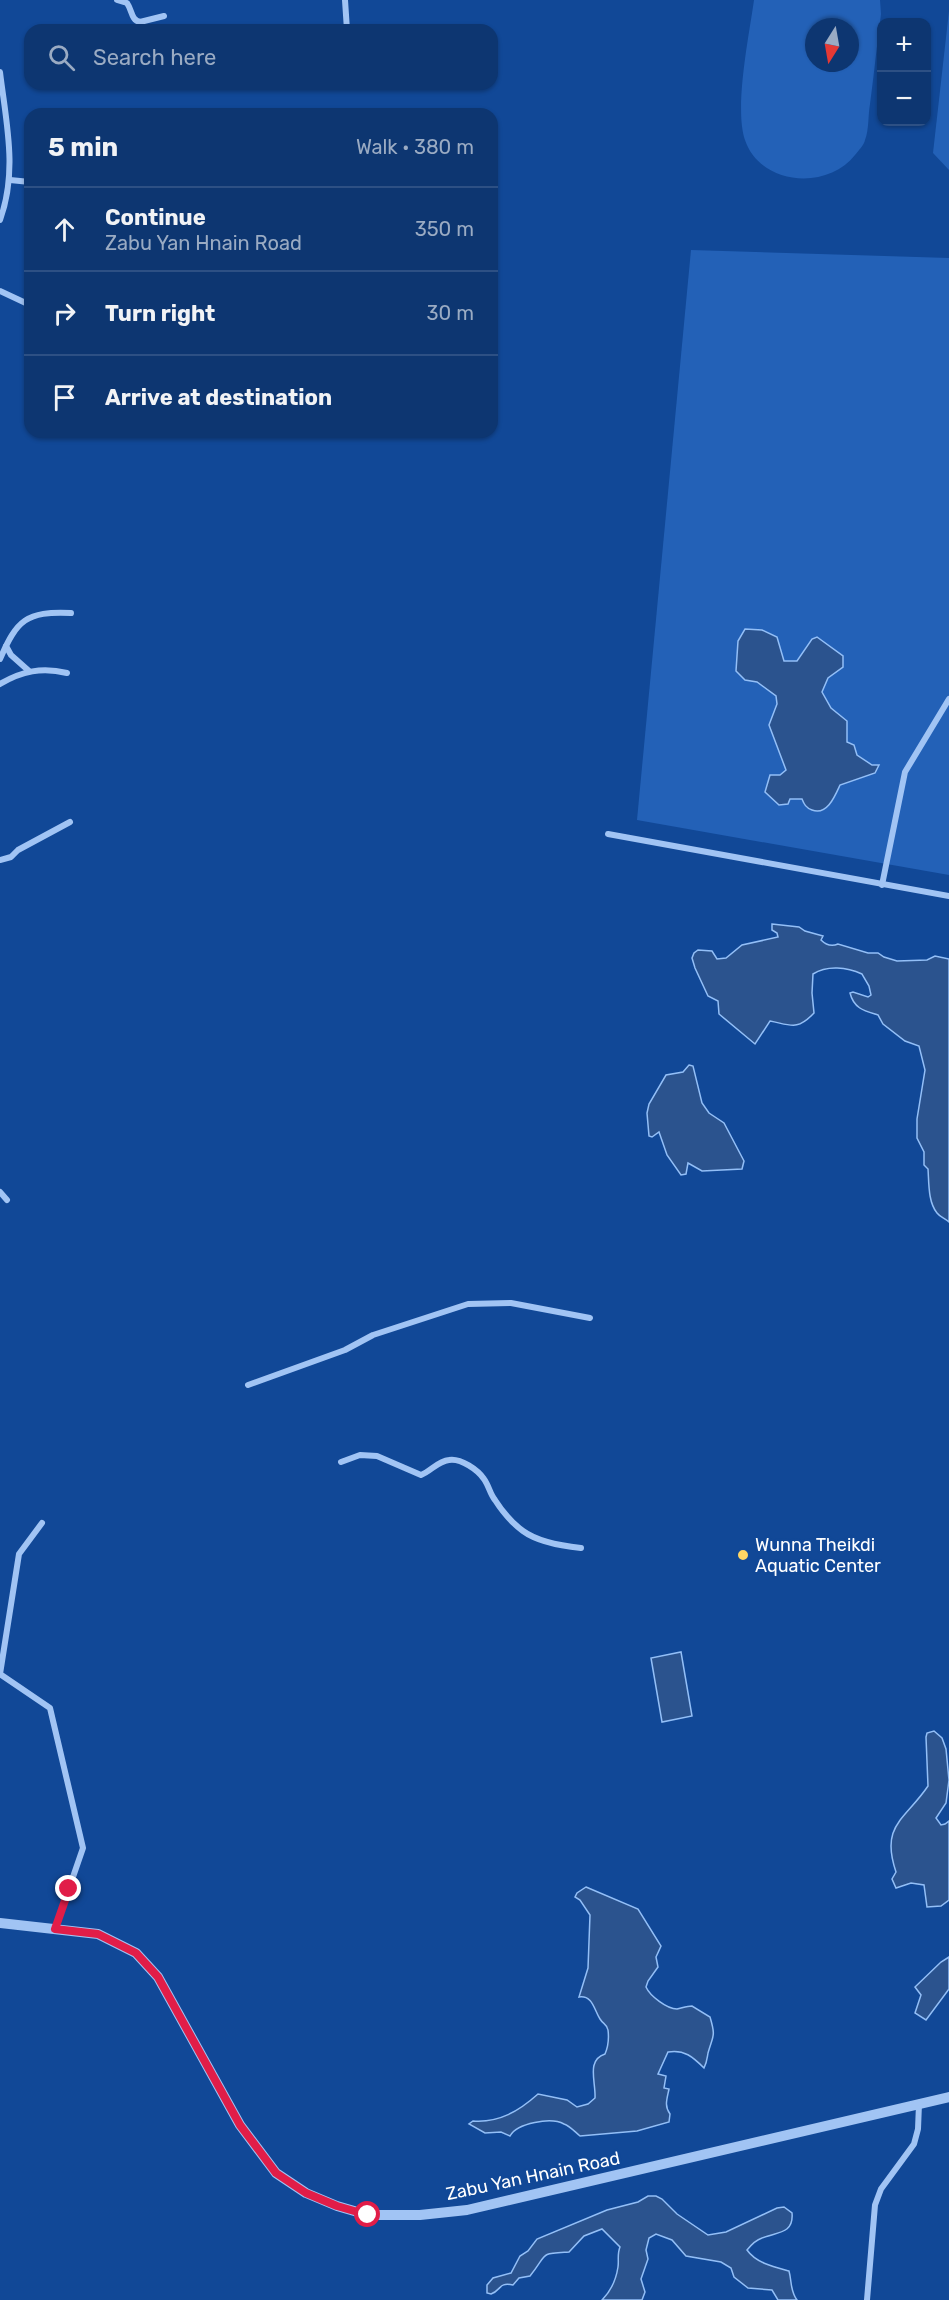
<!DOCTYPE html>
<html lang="en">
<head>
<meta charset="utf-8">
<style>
  body { margin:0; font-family:Rubik,sans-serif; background:#163e76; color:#f1f3f6 }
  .controls { position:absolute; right:18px; top:18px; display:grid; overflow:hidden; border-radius:12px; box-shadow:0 2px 4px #0004 }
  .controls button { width:54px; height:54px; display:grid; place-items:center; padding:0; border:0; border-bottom:2px solid #2d5084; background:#0d3671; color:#f1f3f6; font:30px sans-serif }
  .compass { position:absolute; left:805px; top:18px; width:54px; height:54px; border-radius:50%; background:#0d3671; box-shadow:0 2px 4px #0004; rotate:191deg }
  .stop { position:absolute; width:18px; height:18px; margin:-14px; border:4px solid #e11d48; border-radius:50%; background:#fff }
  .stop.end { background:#e11d48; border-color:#fff; box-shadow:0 2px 6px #0008 }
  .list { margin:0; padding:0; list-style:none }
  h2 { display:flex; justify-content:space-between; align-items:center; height:78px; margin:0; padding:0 24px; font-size:26px }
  h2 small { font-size:20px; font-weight:400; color:#9aabc3 }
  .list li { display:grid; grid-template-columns:39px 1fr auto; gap:18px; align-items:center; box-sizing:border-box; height:84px; padding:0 24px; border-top:2px solid #2d5084 }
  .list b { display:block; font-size:22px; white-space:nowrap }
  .list p { margin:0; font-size:20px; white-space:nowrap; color:#9aabc3 }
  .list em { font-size:20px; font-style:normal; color:#9aabc3 }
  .icon { flex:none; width:33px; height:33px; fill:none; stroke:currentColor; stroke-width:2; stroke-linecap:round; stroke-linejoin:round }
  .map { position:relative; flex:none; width:949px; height:2300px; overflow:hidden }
  .search { position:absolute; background:#0d3671; box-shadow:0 2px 4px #0004; left:24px; top:24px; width:474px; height:66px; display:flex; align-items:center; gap:15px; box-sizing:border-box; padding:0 21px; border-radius:18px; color:#9aabc3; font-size:22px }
  .panel { position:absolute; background:#0d3671; box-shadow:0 2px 4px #0004; left:24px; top:108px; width:474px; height:330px; border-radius:18px }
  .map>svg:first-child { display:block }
</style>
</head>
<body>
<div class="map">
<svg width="949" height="2300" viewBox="0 0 949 2300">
  <rect width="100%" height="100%" fill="#114897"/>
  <g fill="#2361b7" fill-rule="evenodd">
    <path d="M754,0H880L881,14C877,44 874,74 870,104C868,115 869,130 865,140C864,145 858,151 855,155C827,191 760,185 745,140C734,108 749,36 754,0ZM814,27H850V63H814Z"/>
    <polygon points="949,11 949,170 933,153"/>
    <polygon points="691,250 949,258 949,875 637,820"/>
  </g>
  <g fill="#2b538e" stroke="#93bff7" stroke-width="1.5">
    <path d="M745,629L762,630L777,637L784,661H797L812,639L817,637L843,656V667L828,678L822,692L831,708L847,721V742L854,745L857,755L872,765H879L875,773L840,785C835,796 827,816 812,810C806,808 804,804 802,799H790L788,804L779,805L765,792L770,775H780L786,770L769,725L777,704L776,696L757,682L745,680L736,671L738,641Z"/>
    <path d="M772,924L799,927L805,931L823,936L821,940C826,945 831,947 838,944L868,953H878L884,957L897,961L927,960L935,956L949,959V1222C945,1218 940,1217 937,1213C928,1202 929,1183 928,1169L924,1165V1152L917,1138V1119L925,1070L919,1046L905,1041L883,1024L878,1015C865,1011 854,1009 850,993L853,992L868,997L871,995L869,986L862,974C847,967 827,965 813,974L812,993L814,1013C797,1031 791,1025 770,1021L755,1044L719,1014L718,1001L708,996L695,968L692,958L694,953L698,950L712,951L717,959L726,958L742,945L778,937L777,933L772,930Z"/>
    <polygon points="689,1065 693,1066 702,1103 709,1113 724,1123 744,1161 742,1169 702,1171 688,1163 686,1174 681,1175 667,1155 659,1132 652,1137 649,1136 647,1113 649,1104 666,1075 683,1072"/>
    <polygon points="681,1652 692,1716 662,1722 651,1658"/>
    <path d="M934,1731L942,1738L946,1749L949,1780L946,1803L936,1818L941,1825L945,1824L949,1821V1900L941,1906L927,1907L924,1885L911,1883L896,1888L892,1879L896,1872C880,1825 905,1820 928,1786L926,1737L927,1733Z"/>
    <path d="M586,1887L638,1909L661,1946L656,1957L658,1967L648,1981L646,1987C650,1996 667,2009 677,2009C682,2008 687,2006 692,2006L710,2017C716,2037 713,2035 708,2053C707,2059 707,2062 704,2068C693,2057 684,2049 668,2052L658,2074L666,2076L664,2088L669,2089C667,2099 664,2106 670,2114L669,2122L637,2131L580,2136C575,2132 570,2126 564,2124C551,2117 517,2123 510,2136L501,2132L485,2133L469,2124L473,2121C499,2123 519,2111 538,2094L567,2100L577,2107L588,2104L595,2098C596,2082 586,2060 605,2054C608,2047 609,2038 608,2030C607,2024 603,2024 600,2019C594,2010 593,1995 579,1997L588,1968L590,1915L580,1900L575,1897L577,1893Z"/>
    <polygon points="949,1957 949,1989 926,2020 915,2013 921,1995 915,1987 941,1962"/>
    <path d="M648,2196H656L662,2199L677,2214L708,2235L726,2232L777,2208L784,2207L792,2213C794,2234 777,2232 762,2238C756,2240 751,2245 747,2250C756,2263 774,2267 789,2271C792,2282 790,2291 797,2300H778L772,2290L748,2288L734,2277L731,2268L721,2262L686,2256L672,2240L656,2234L649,2238L646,2250L648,2259L641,2279L645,2292L642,2300H602C611,2291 616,2280 618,2267C619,2260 617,2254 620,2247L602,2229L584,2236L569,2252C538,2254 549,2252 530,2276L519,2278L513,2285C498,2282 502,2290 491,2294L487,2293V2285L493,2278L511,2273L520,2256L528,2251L537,2239L607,2210L638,2202Z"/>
  </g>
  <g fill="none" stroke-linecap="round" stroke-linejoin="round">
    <g stroke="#a1c4f4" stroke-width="6">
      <path d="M117,0L127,3C132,10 131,20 140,22L164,16"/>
      <polyline points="345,0 347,30"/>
      <path d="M0,72C6,122 18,171 0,220"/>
      <polyline points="10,180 30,182"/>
      <polyline points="0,291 30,305"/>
      <polyline points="6,646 11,655 29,671"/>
      <path d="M0,659C17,620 26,611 71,613"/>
      <path d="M0,684C22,671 42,667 67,673"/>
      <polyline points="608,834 949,896"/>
      <polyline points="0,860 11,857 18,850 70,822"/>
      <polyline points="882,885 905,772 949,699"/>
      <polyline points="0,1192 7,1200"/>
      <polyline points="248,1385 345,1350 373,1335 468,1304 511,1303 590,1318"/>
      <path d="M341,1462L360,1455L377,1456L421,1475C431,1471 438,1461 449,1460C461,1458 478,1470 484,1479C489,1486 490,1494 495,1500C502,1511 512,1523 523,1531C538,1542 562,1546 581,1548"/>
      <polyline points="42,1523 19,1554 0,1674 50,1708 83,1848 55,1929"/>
      <polyline points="867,2300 875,2205 881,2189 914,2144 918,2129 919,2104"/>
    </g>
    <polyline stroke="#a1c4f4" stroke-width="10" points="0,1923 98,1934 136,1953 158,1977 240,2125 276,2173 306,2193 337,2206 368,2215 420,2215 467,2210 949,2097"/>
  </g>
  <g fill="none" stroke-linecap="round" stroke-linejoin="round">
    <polyline stroke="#e11d48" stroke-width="8" points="69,1889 55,1929 98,1934 136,1953 158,1977 240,2125 276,2173 306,2193 337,2206 368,2215"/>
  </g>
  <circle fill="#ffd664" stroke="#114897" stroke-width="2" cx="743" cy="1555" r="6"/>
  <g text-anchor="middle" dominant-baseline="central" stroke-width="5" stroke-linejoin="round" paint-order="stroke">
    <g font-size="18" fill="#fff" stroke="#114897" text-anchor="start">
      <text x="755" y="1545">Wunna Theikdi<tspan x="755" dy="21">Aquatic Center</tspan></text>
    </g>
    <g font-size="18" fill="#fff" stroke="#114897">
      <text transform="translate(533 2176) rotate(-12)">Zabu Yan Hnain Road</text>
    </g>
  </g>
</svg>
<div class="controls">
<button>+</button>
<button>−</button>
</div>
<svg class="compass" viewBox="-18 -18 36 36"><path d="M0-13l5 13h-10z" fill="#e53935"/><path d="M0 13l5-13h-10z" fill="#9aabc3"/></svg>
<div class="stop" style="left:368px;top:2215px"></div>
<div class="stop end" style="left:69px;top:1889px"></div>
<div class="search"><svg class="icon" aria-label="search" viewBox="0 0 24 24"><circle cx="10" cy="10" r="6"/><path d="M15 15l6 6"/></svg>Search here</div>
<section class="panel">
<h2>5 min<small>Walk · 380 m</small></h2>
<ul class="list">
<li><svg class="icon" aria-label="ahead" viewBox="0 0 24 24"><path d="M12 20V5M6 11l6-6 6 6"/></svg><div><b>Continue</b><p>Zabu Yan Hnain Road</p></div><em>350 m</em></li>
<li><svg class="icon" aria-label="right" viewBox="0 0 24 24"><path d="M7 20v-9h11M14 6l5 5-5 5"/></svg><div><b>Turn right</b></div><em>30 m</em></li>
<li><svg class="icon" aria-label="arrive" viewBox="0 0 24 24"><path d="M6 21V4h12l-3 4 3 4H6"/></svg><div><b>Arrive at destination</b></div></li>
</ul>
</section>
</div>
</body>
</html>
